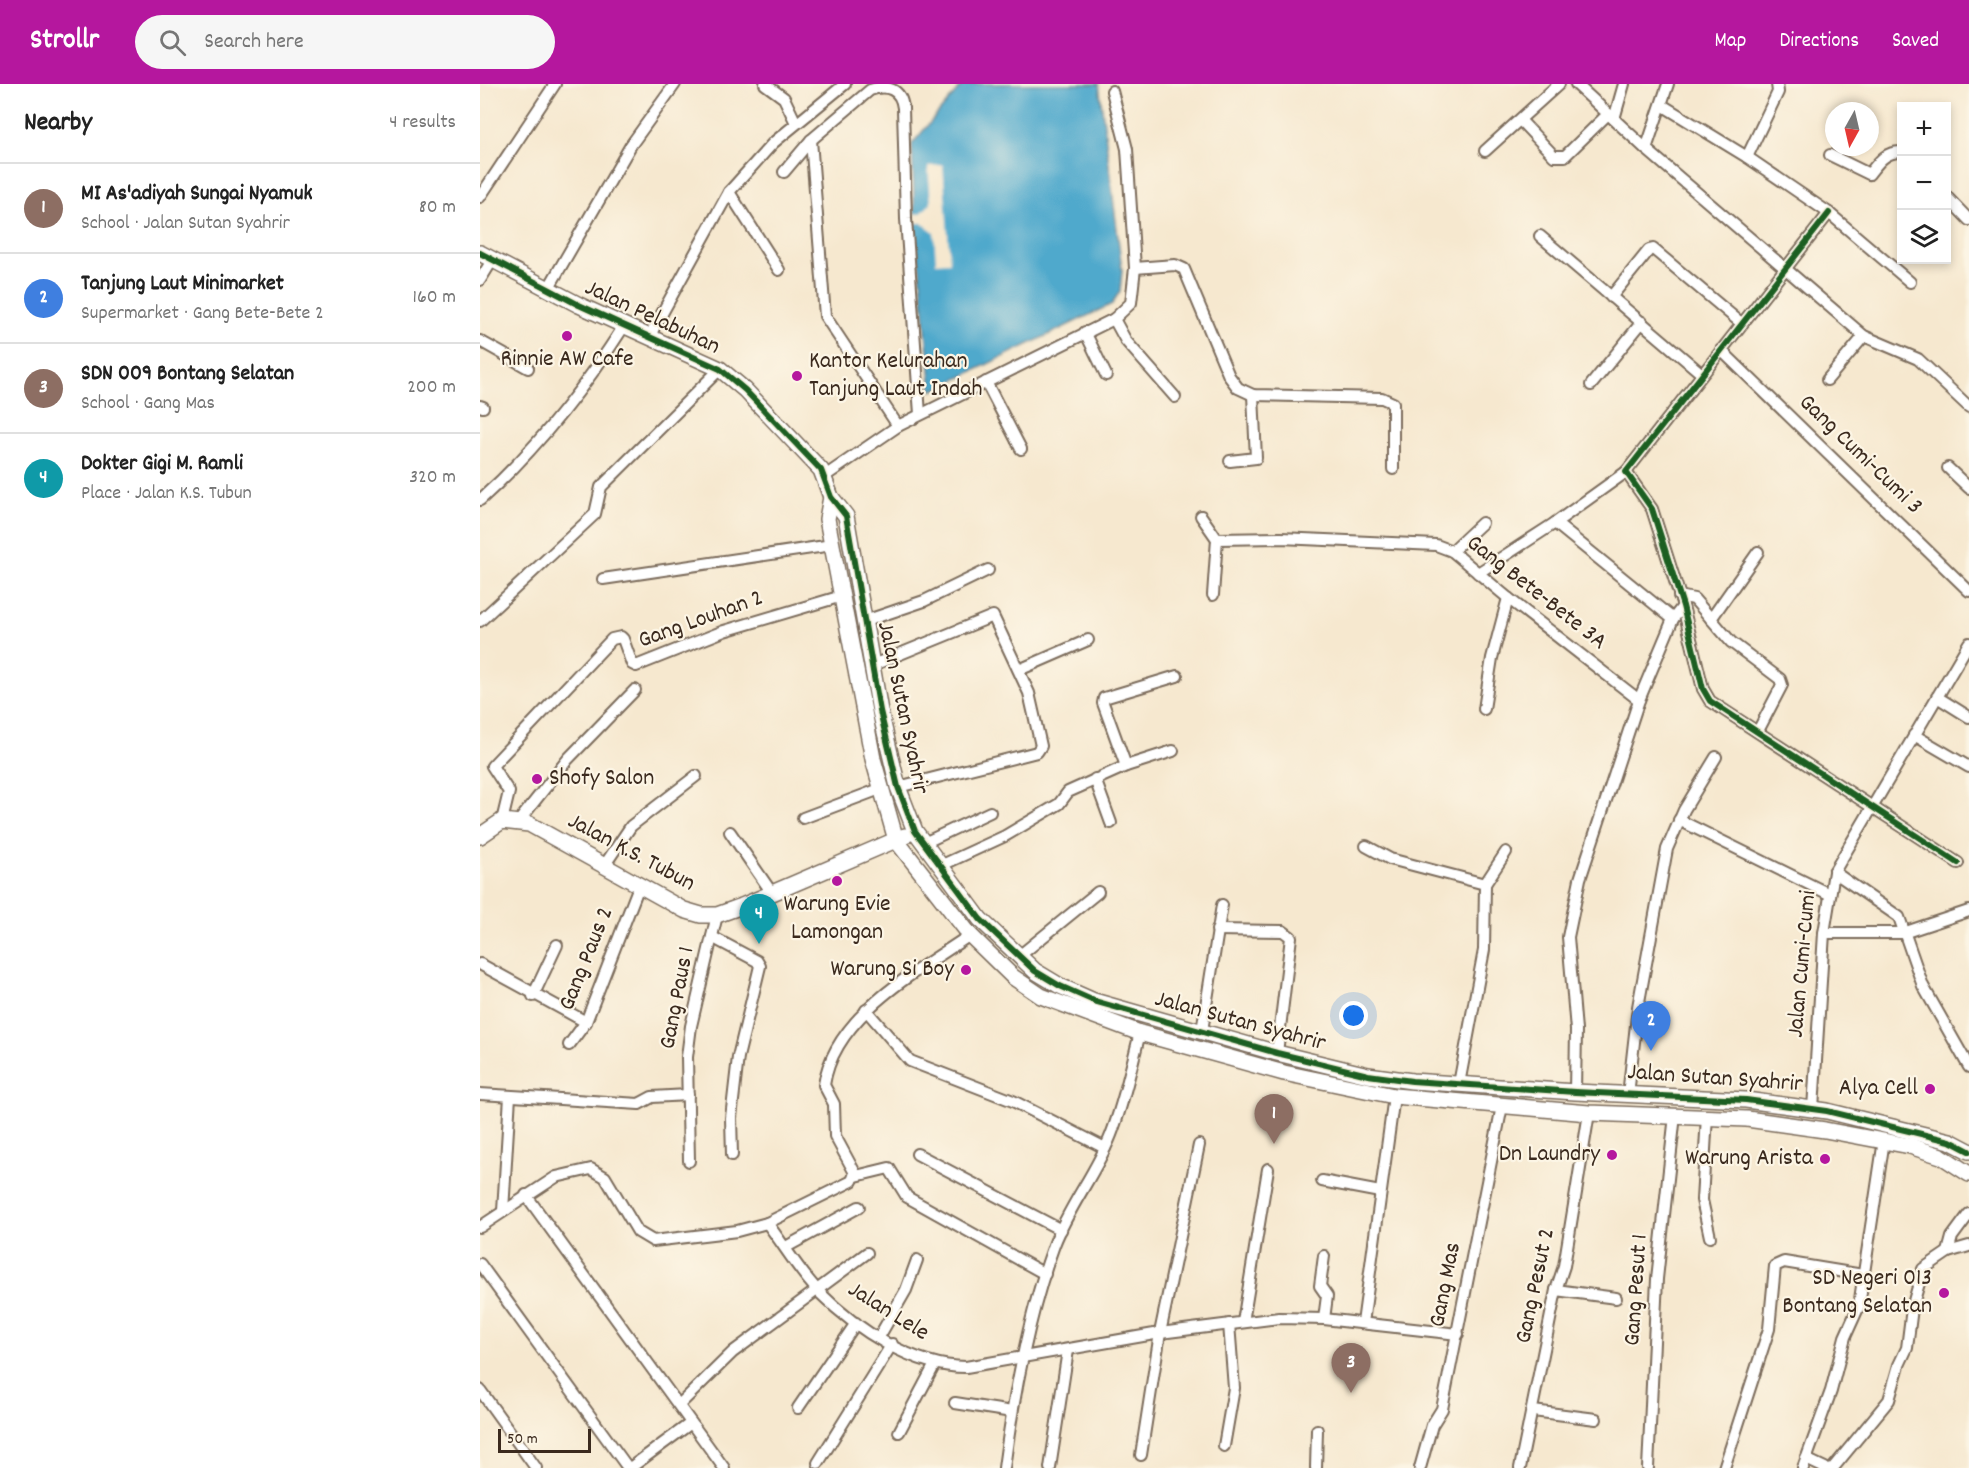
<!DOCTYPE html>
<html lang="en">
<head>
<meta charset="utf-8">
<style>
  body { margin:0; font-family:Dekko,sans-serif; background:#f6f6f6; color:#222 }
  .controls { position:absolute; right:18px; top:18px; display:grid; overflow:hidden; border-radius:0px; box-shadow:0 3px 9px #0003 }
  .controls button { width:54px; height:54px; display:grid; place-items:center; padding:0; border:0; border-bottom:2px solid #e0e0e0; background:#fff; color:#222; font:30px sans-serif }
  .compass { position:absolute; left:1345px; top:18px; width:54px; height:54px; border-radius:50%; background:#fff; box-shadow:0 3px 9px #0003; rotate:188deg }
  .scale { position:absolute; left:18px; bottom:15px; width:93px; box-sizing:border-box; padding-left:6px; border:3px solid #3b2a1e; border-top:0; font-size:16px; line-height:21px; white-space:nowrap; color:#3b2a1e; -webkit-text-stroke:4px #fcf5e5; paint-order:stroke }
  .you { position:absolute; left:874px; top:932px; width:21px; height:21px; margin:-15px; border:4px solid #fff; border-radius:50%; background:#1a73e8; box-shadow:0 0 0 9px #1a73e833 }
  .badge { display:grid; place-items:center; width:39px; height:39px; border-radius:50%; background:#b5179e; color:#fff; font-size:20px; font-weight:700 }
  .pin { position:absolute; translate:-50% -50px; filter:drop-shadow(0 2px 3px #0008) }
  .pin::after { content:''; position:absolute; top:32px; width:21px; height:18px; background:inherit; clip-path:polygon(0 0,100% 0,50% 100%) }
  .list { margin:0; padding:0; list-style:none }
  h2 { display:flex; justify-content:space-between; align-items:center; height:78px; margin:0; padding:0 24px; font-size:26px }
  h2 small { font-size:20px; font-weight:400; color:#767676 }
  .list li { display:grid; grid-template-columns:39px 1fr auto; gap:18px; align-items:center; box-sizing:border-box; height:90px; padding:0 24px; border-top:2px solid #e0e0e0 }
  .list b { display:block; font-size:22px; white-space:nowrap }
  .list p { margin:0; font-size:20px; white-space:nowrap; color:#767676 }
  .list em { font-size:20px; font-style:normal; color:#767676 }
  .icon { flex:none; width:33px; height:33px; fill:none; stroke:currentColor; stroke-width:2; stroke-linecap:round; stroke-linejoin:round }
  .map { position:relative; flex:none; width:1489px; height:1384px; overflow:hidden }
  header { display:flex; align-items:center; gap:36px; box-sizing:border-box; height:84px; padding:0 30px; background:#b5179e; color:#fff }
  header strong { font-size:28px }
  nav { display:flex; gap:33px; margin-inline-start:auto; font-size:21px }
  .search { width:420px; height:54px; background:#f6f6f6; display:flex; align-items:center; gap:15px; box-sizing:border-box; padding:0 21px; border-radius:33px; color:#767676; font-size:22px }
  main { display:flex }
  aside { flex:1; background:#fff }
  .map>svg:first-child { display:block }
</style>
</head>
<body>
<header>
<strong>Strollr</strong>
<div class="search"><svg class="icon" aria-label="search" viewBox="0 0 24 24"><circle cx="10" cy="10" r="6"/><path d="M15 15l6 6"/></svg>Search here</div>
<nav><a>Map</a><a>Directions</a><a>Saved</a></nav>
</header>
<main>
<aside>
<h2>Nearby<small>4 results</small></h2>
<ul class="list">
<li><span class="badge" style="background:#8d6e63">1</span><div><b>MI As'adiyah Sungai Nyamuk</b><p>School · Jalan Sutan Syahrir</p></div><em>80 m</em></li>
<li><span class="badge" style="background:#3f7fe0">2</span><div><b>Tanjung Laut Minimarket</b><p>Supermarket · Gang Bete-Bete 2</p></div><em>160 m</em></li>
<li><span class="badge" style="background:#8d6e63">3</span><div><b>SDN 009 Bontang Selatan</b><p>School · Gang Mas</p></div><em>200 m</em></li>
<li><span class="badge" style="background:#0f9aa8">4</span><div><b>Dokter Gigi M. Ramli</b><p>Place · Jalan K.S. Tubun</p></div><em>320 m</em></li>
</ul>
</aside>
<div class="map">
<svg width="1489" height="1384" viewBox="0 0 1489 1384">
  <rect width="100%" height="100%" fill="#fcf5e5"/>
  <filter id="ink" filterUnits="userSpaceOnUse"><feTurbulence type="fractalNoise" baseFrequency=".0167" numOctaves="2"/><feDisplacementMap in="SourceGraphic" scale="12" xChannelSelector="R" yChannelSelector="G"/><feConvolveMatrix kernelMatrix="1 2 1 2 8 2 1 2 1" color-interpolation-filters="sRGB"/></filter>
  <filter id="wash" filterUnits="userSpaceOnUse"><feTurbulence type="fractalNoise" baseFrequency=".008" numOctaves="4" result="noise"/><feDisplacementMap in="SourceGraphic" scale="24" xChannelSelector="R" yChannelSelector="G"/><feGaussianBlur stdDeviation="1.35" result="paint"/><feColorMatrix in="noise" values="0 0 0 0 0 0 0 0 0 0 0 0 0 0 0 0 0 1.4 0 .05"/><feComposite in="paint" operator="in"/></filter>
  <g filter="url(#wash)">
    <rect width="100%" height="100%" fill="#f6e8cf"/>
    <polygon fill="#4fa9cc" stroke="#456a75" stroke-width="1.5" points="483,0 619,0 642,186 640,207 632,220 452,307 435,139 432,60"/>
    <polygon fill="#f6e8cf" points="463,81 470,178 456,179 454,148 442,139 435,139 435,130 441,129 451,119 448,82"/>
  </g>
  <g filter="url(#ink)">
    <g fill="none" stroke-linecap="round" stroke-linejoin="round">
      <defs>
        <g id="street">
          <polyline points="285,0 304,14 316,39"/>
          <polyline points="1096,0 1166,65"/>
          <polyline points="1188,0 1166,65 1384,252 1438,275 1489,323"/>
          <polyline points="1182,21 1267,73 1349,129 1430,198"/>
          <polyline points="1134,35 1144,0"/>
          <polyline points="1041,37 1074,72 1085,72 1128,30"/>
          <polyline points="331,56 345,232 418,342"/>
          <polyline points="1005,67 1079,0"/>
          <path d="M1350,71L1389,90C1398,79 1405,67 1422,68"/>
          <polyline points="1267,73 1298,8 1297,0"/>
          <path d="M304,88L331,56L390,6C407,0 421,5 423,24L426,135L440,330"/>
          <polyline points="249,108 299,186"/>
          <polyline points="1466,112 1489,136"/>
          <polyline points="0,113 75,0"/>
          <polyline points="1349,129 1146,388 1172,425 1203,522 1223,605 1230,617 1478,779"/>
          <polyline points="1060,152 1222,290"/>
          <polyline points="655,184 695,181 704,185 749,292 758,304 773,311 902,314 913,319 913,385"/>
          <polyline points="0,196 13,175"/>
          <polyline points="68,205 151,61 195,0"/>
          <polyline points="1131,213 1169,166 1173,165 1261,239"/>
          <polyline points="634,235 646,257 695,313"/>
          <polyline points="605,248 626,291"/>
          <polyline points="169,253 249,108 293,59 365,0"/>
          <polyline points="0,257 48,284"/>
          <polyline points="1241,266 1489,507"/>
          <polyline points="1347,296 1384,252"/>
          <polyline points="506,298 541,365"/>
          <polyline points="1111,301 1162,238"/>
          <polyline points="0,322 3,323"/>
          <polyline points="750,377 776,374 773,311"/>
          <polyline points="1468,384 1489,404"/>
          <polyline points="345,392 418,342 634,235 651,219 655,184 647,65 632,7"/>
          <path d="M0,416C57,365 103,306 144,242"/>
          <polyline points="721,432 737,455 733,511"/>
          <polyline points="1075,439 1193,535"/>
          <polyline points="737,455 801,454 956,461 972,467 1028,514 1159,616"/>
          <polyline points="972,467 1002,439"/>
          <polyline points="998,489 1075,439 1146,388"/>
          <polyline points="123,495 352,461"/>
          <polyline points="1199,512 1214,515 1251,558 1300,595 1302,601 1278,647"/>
          <polyline points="1231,535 1278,468"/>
          <polyline points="0,537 115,430 121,403 240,285"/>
          <polyline points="385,537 444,517 508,486"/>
          <polyline points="393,581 513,532 549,609 561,662 557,668 418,703"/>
          <polyline points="539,586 608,556"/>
          <polyline points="1457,613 1489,633"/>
          <polyline points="1004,625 1012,574 1028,514"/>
          <polyline points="1434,651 1489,683"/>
          <polyline points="646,682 623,619 624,614 697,592"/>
          <polyline points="615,695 631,739"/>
          <polyline points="323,734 400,705"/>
          <polyline points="1199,736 1349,810"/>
          <polyline points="22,737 29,708 12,682 132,555 141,553 143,555 152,580 156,582 244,547 362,512"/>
          <polyline points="39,737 88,675 155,606"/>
          <polyline points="250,748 292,809"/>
          <polyline points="444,759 510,728"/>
          <polyline points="886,762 910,775 1005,800"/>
          <polyline points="124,782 151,742 216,692"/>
          <polyline points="460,782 525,752 579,720 588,708 646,682 693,667"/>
          <polyline points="1354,788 1419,833 1443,902 1489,983"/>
          <polyline points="737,846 803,847 811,853 797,969"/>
          <polyline points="1344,849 1423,849 1489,827"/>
          <polyline points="232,853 277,877 280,882 258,973 251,1034 252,1071"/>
          <polyline points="538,873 618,808"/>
          <polyline points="0,880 106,938"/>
          <polyline points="53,912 77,861"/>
          <polyline points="386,926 430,977 533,1017 625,1064"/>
          <polyline points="722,947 742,821"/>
          <polyline points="89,961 106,938 159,802"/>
          <polyline points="979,1000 1004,866 1005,800 1026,768"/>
          <polyline points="1095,1008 1096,946 1088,853 1100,795 1159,616 1193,535 1203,522"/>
          <polyline points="0,1010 159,1020 172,1013 208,1011"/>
          <polyline points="1148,1011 1158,923 1187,765 1204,726 1236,673"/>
          <polyline points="1333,1025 1344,849 1354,788 1489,559"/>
          <polyline points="1227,1032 1222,1116 1230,1153"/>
          <polyline points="437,1070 581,1146"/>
          <polyline points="209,1077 207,973 211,942 237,831"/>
          <polyline points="376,1092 409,1084 427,1113 565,1190"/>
          <polyline points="842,1097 900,1108"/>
          <polyline points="46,1111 244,1384"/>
          <polyline points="23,1127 30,1012"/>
          <path d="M287,1139C304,1161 320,1189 340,1209C376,1245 433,1283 486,1283L680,1249L799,1234L844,1235L978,1250"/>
          <path d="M0,1143L76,1093L111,1085L125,1093L158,1148L173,1157L257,1147L287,1139L372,1097L375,1089L355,1052L354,1020L344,1001C354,931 438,887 490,851"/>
          <polyline points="306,1163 379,1123"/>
          <polyline points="1468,1168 1472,1153 1489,1130"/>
          <polyline points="0,1180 148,1384"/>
          <polyline points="1076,1206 1136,1214"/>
          <polyline points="844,1235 847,1212 840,1202 844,1172"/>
          <polyline points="763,1238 788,1085"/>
          <polyline points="883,1239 914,1012"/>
          <polyline points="399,1253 426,1206 437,1176"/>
          <polyline points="0,1306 56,1384"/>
          <polyline points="475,1319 532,1328"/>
          <polyline points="199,1321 253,1268 387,1169"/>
          <polyline points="318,1324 376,1239"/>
          <polyline points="1053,1327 1116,1335"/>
          <polyline points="419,1348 455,1280"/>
          <polyline points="744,1362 754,1304 749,1240"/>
          <polyline points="661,1371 680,1249 719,1061"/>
          <polyline points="1326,1375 1345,1384"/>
          <polyline points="338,1379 412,1260"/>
          <polyline points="150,1384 211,1339"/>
          <path d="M524,1384C534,1309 548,1232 574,1161C589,1122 616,1089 631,1051C644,1018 651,983 660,949"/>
          <polyline points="570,1384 588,1266"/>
          <polyline points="836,1384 837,1346"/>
          <polyline points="940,1384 952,1341 962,1325 1022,1022"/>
          <polyline points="1040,1384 1076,1206 1084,1182 1109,1029"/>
          <polyline points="1168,1384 1177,1195 1195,1031"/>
          <polyline points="1244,1384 1289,1245 1295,1182 1304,1178 1383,1191"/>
          <polyline points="1323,1384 1351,1307 1365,1253 1379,1222 1404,1056"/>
          <polyline points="1353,1384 1409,1316 1419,1281 1427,1264 1432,1224 1443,1185 1468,1168 1489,1162"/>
        </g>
        <g id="secondary">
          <polyline points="0,169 99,221 240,285 265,306 341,386 351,413 366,432 400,627 418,703 435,747 500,835 555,887 580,902 614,917 797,969 888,991 932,997 1095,1008 1266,1016 1347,1027 1470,1057 1489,1067"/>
          <polyline points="351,413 347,435 393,675 416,756 490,851 533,893 561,912 660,949 804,989 914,1012 1109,1029 1267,1035 1345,1046 1430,1062 1461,1072 1489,1090"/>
          <polyline points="0,752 22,737 49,740 204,826 221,831 237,831 262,822 425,752"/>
        </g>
      </defs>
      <use href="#street" stroke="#7c6c5c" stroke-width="14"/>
      <use href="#secondary" stroke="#7c6c5c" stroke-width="18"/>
      <use href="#street" stroke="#fff" stroke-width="10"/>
      <use href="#secondary" stroke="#fff" stroke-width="15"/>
      <defs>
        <g id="cycleway">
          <polyline points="1349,129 1146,388 1172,425 1203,522 1223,605 1230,617 1478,779"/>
          <polyline points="0,169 99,221 240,285 265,306 341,386 351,413 366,432 400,627 418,703 435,747 500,835 555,887 580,902 614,917 797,969 888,991 932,997 1095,1008 1266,1016 1347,1027 1470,1057 1489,1067"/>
        </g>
      </defs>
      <use href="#cycleway" stroke="#fcf5e5" stroke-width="10"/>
      <use href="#cycleway" stroke="#1b5e20" stroke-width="6"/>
    </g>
  </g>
  <g fill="#b5179e" stroke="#fcf5e5" stroke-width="2">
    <circle cx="87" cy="252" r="6"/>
    <circle cx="317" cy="292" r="6"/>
    <circle cx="57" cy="695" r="6"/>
    <circle cx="357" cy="797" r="6"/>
    <circle cx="486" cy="886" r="6"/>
    <circle cx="1450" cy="1005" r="6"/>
    <circle cx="1132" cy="1071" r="6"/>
    <circle cx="1345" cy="1075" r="6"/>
    <circle cx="1464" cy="1209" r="6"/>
  </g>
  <g text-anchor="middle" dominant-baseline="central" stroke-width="4.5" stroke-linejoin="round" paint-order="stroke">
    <g font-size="24" fill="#3b2a1e" stroke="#fcf5e5">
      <text transform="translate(172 234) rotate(25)">Jalan Pelabuhan</text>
      <text transform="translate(1380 371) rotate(44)">Gang Cumi-Cumi 3</text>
      <text transform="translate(1056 509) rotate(38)">Gang Bete-Bete 3A</text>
      <text transform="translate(221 536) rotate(-20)">Gang Louhan 2</text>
      <text transform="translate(422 624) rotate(78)">Jalan Sutan Syahrir</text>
      <text transform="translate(151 769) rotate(28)">Jalan K.S. Tubun</text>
      <text transform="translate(107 875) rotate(-68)">Gang Paus 2</text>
      <text transform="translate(1323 880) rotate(-85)">Jalan Cumi-Cumi</text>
      <text transform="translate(198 914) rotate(-79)">Gang Paus 1</text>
      <text transform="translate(760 938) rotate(15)">Jalan Sutan Syahrir</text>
      <text transform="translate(1235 995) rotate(4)">Jalan Sutan Syahrir</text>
      <text transform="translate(966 1201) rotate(-79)">Gang Mas</text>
      <text transform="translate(1056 1202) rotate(-78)">Gang Pesut 2</text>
      <text transform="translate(1157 1206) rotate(-86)">Gang Pesut 1</text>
      <text transform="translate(408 1228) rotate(32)">Jalan Lele</text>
    </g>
    <g font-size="24" fill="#3b2a1e" stroke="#fcf5e5" text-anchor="end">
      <text x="87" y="276" text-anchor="middle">Rinnie AW Cafe</text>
      <text x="329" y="278" text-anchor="start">Kantor Kelurahan<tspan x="329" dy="28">Tanjung Laut Indah</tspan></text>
      <text x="69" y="695" text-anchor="start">Shofy Salon</text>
      <text x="357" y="821" text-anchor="middle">Warung Evie<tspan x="357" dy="28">Lamongan</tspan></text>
      <text x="474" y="886">Warung Si Boy</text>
      <text x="1438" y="1005">Alya Cell</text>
      <text x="1120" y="1071">Dn Laundry</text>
      <text x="1333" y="1075">Warung Arista</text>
      <text x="1452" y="1195">SD Negeri 013<tspan x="1452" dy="28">Bontang Selatan</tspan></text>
    </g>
  </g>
</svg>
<div class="controls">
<button>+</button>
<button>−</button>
<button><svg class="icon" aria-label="layers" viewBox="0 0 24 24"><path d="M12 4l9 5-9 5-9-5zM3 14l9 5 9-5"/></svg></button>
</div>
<svg class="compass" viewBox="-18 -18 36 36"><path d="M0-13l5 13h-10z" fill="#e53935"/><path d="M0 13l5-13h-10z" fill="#767676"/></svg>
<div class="scale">50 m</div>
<div class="you"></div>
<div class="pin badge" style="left:794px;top:1060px;background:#8d6e63">1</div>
<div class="pin badge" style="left:1171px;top:967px;background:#3f7fe0">2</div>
<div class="pin badge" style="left:871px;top:1309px;background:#8d6e63">3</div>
<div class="pin badge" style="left:279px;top:860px;background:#0f9aa8">4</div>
</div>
</main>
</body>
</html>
